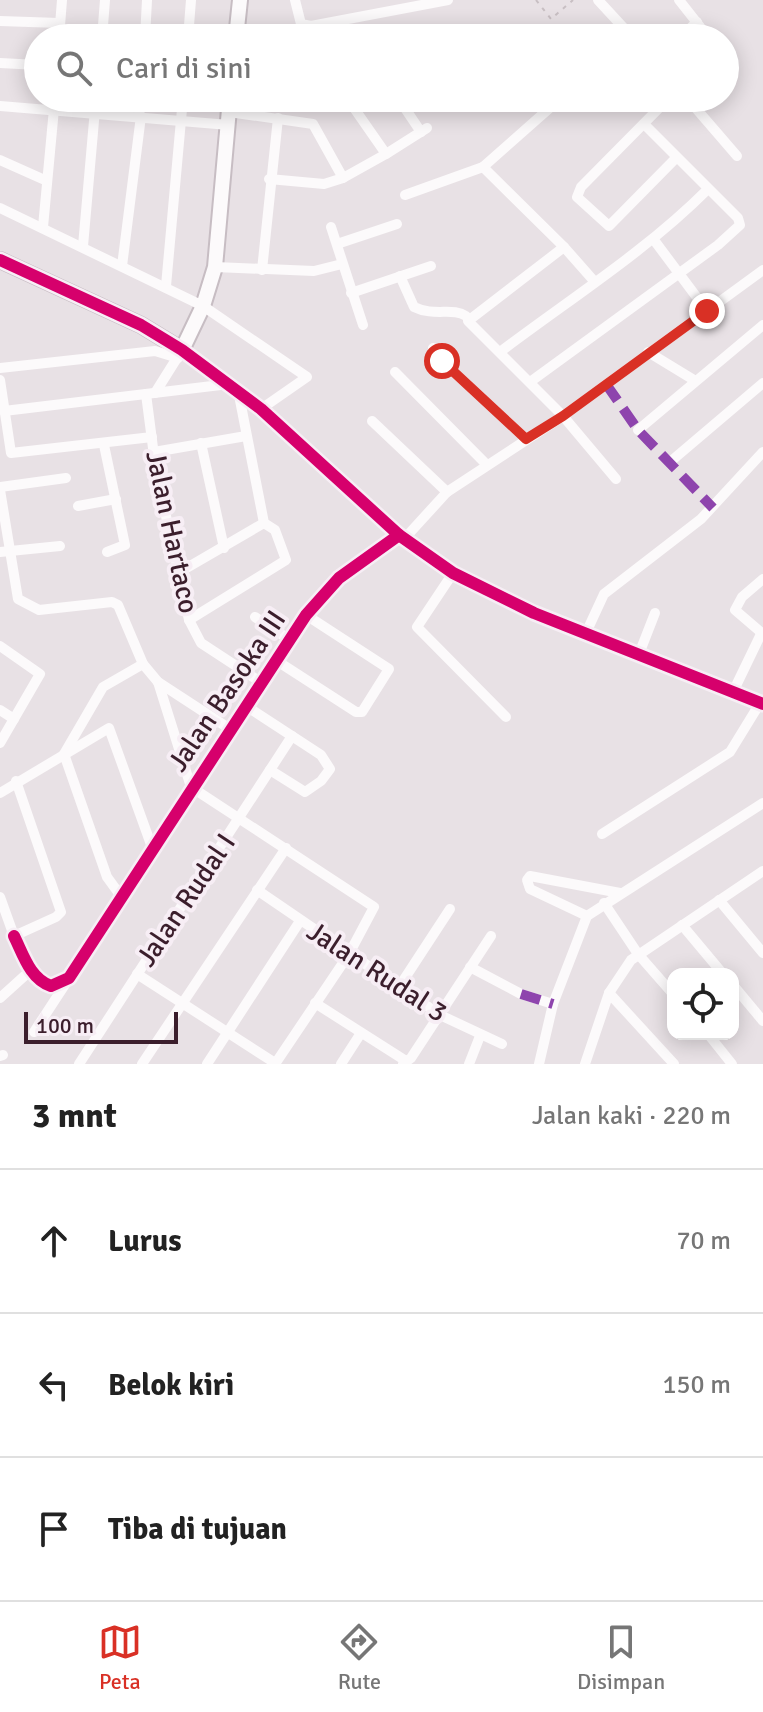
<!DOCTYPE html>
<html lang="id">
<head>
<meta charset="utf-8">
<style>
  body { margin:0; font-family:Signika,sans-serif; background:#f6f6f6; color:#222 }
  .controls { position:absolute; right:24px; bottom:24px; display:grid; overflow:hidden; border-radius:16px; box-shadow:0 4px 20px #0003 }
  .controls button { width:72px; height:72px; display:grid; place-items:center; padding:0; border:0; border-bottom:2px solid #e0e0e0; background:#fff; color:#222; font:40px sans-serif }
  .scale { position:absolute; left:24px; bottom:20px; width:154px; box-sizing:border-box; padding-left:8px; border:4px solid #3b1e2c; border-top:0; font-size:22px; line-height:28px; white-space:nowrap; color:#3b1e2c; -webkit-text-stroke:6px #f7eef5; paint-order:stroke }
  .stop { position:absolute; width:24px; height:24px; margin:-18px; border:6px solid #d93025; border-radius:50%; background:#fff }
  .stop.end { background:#d93025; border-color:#fff; box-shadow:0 2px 8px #0008 }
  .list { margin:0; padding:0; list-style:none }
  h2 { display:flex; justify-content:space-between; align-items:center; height:104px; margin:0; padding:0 32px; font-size:34px }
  h2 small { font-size:26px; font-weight:400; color:#767676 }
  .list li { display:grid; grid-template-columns:52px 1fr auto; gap:24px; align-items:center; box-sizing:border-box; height:144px; padding:0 32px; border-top:2px solid #e0e0e0 }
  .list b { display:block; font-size:30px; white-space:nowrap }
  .list em { font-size:26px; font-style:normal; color:#767676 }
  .icon { flex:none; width:44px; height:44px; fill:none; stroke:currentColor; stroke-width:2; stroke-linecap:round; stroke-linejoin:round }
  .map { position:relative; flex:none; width:763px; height:1064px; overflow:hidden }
  .search { position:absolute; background:#fff; box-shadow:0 4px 20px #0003; left:24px; right:24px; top:24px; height:88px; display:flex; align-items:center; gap:20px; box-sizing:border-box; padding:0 28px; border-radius:44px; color:#767676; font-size:30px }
  .sheet { height:536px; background:#fff }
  nav { display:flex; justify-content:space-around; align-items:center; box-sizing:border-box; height:112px; border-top:2px solid #e0e0e0; background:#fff; font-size:22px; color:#767676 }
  nav a { display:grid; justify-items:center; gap:4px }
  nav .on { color:#d93025 }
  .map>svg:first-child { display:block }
</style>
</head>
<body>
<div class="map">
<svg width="763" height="1064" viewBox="0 0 763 1064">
  <rect width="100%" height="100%" fill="#e8e1e5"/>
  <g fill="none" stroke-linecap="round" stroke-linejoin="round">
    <defs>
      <g id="secondary">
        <polyline points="236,38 240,0"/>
        <polyline points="0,260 141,325 182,350 203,306 215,267 230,98"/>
      </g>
    </defs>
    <use href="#secondary" stroke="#c7bdc3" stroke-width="18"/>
    <polyline stroke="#c8bfc3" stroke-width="2" stroke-dasharray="4 6" stroke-linecap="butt" points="536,0 551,19 573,0"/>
    <g stroke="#fcfafb" stroke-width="10">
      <polyline points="295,0 301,24 311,26 448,0"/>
      <polyline points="598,0 633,38"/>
      <polyline points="679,0 709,38"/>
      <polyline points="0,21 59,23"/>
      <polyline points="59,38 62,0"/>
      <polyline points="102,38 105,0"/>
      <polyline points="145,38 147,0"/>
      <polyline points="188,38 191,0"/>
      <polyline points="680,38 697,22"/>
      <polyline points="725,58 734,69"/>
      <polyline points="0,63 38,65"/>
      <polyline points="398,98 421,132"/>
      <polyline points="561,98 483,167 564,247 468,321 563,416 616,479"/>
      <polyline points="669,98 581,187 577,197 609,226 676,158"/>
      <polyline points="687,98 737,156"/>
      <polyline points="0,106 229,125"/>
      <polyline points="229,112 313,124 343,178 386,154 347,98"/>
      <polyline points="139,116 140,98"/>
      <polyline points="386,154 427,128"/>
      <polyline points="0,160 47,181"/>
      <polyline points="269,179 324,184 343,178"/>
      <polyline points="405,195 483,167"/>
      <polyline points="0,208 203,306 307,377 261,409"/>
      <polyline points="43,227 55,98"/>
      <polyline points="331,227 363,325"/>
      <polyline points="654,240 707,311"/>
      <polyline points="337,244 397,224"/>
      <polyline points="83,246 96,98"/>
      <polyline points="564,247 594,281"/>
      <polyline points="122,266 141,116"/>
      <polyline points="215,267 314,271 342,264"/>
      <polyline points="262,270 278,118"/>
      <path d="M400,276L414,307C434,317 453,307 466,316"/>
      <polyline points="166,286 183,98"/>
      <polyline points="351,293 431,266"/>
      <polyline points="433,348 442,361 526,439"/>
      <path d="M500,352C570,299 646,251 707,190"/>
      <polyline points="648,352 694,380"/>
      <polyline points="0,368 155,351 178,358"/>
      <polyline points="395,372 487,465"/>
      <polyline points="0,380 11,453 152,437"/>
      <polyline points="530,382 718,245 740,225 738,218 644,124"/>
      <polyline points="155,393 182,350 261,409 399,535 453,573 534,613 763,704"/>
      <polyline points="146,394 156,471 189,620 201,643 262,683"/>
      <polyline points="4,411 229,384"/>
      <polyline points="372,421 447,492"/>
      <polyline points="638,430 763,325"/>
      <polyline points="201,443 224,548"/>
      <polyline points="104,445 125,545 107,552"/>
      <polyline points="154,452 246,436"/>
      <polyline points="670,462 763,383"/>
      <polyline points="0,487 66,478"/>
      <polyline points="0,490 18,599 39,610 112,602 118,605 143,664 158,682 230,729"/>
      <polyline points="78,506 116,499"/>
      <polyline points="405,538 447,492 563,416 763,270"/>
      <polyline points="0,552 60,546"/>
      <polyline points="178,573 264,523"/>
      <polyline points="453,573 417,627 506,717"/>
      <polyline points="763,579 742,597 735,610 763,634"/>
      <polyline points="255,617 290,640"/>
      <polyline points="189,620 286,560 275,530 264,523 238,390"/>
      <polyline points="585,635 604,594 701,519 763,452"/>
      <polyline points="0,646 40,674 0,743"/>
      <polyline points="639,654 655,613"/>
      <polyline points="277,661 356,712 362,712 389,669 306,615"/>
      <polyline points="158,682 191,787 374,907 349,954 275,1064"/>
      <polyline points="732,694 761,634"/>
      <polyline points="246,706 321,755 330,769 321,781 305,792 270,770"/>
      <polyline points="0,710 14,719"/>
      <polyline points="0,793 109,728 153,850"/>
      <polyline points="602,834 730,752 760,703"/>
      <polyline points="257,890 440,1015 502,1044"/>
      <polyline points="0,897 14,936 56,917 61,912 16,781"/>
      <polyline points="123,899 107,877 64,754 103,687 143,664"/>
      <polyline points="719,900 763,953"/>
      <polyline points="604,903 638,954 673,994"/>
      <polyline points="587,916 530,889 527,880 530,876 620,893"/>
      <polyline points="682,925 723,974"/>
      <path d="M14,936C23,954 30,979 51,986L69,978L306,615L339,578L399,535"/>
      <polyline points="470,967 521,994 553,1004"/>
      <polyline points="137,974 275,1063"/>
      <polyline points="733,985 763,1021"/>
      <polyline points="399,987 450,909"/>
      <polyline points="609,993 674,1064"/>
      <polyline points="0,998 31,970"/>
      <polyline points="315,1003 406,1061"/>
      <polyline points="34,1032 68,980"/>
      <polyline points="708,1034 732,1064"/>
      <polyline points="0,1056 3,1055"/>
      <polyline points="79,1064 292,736"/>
      <polyline points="142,1064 286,848"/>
      <polyline points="207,1064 300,921"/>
      <polyline points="341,1064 361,1033"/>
      <polyline points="403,1064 411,1058 491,936"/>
      <polyline points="469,1064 480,1036"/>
      <polyline points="539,1064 553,1004 587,916 763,803"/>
      <polyline points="585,1064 609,993 631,960 763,871"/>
    </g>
    <use href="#secondary" stroke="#fcfafb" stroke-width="14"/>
    <g stroke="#8e44ad" stroke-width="10" stroke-dasharray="20 10" stroke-linecap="butt">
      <polyline points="606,384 638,430 713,508"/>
      <polyline points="521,994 553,1004"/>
    </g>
    <defs>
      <g id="cycleway">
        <polyline points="0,260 141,325 182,350 261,409 399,535 453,573 534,613 763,704"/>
        <path d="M14,936C23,954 30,979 51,986L69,978L306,615L339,578L399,535"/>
      </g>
    </defs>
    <use href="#cycleway" stroke="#f7eef5" stroke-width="17"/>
    <use href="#cycleway" stroke="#d6006c" stroke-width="12"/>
  </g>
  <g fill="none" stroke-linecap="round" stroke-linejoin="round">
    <polyline stroke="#d93025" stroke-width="10" points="442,361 526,439 563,416 707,311"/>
  </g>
  <g text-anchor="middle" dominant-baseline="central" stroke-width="8" stroke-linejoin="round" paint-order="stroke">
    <g font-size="28" fill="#3b1e2c" stroke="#f7eef5">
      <text transform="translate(172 532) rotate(78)">Jalan Hartaco</text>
      <text transform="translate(227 691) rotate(-56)">Jalan Basoka III</text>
      <text transform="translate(186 900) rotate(-56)">Jalan Rudal I</text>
      <text transform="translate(377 972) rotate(33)">Jalan Rudal 3</text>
    </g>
  </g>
</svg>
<div class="controls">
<button><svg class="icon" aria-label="locate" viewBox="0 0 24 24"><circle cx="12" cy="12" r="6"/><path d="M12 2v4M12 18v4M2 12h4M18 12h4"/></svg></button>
</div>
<div class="scale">100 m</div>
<div class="stop" style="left:442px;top:361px"></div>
<div class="stop end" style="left:707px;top:311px"></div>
<div class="search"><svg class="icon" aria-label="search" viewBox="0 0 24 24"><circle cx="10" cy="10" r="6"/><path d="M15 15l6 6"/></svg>Cari di sini</div>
</div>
<section class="sheet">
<h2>3 mnt<small>Jalan kaki · 220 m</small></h2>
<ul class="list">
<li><svg class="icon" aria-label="ahead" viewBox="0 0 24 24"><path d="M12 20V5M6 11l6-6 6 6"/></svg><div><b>Lurus</b></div><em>70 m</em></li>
<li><svg class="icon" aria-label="left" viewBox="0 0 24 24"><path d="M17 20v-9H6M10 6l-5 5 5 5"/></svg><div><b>Belok kiri</b></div><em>150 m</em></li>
<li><svg class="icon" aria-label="arrive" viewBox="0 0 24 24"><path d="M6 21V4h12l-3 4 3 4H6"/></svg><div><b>Tiba di tujuan</b></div></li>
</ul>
</section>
<nav>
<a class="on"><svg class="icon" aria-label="map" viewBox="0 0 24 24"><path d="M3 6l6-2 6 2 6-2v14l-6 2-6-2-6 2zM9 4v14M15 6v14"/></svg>Peta</a>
<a><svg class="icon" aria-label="directions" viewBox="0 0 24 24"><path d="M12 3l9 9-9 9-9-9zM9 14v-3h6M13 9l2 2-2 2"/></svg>Rute</a>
<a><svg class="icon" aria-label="saved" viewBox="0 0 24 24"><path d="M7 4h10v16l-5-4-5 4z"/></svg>Disimpan</a>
</nav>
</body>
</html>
